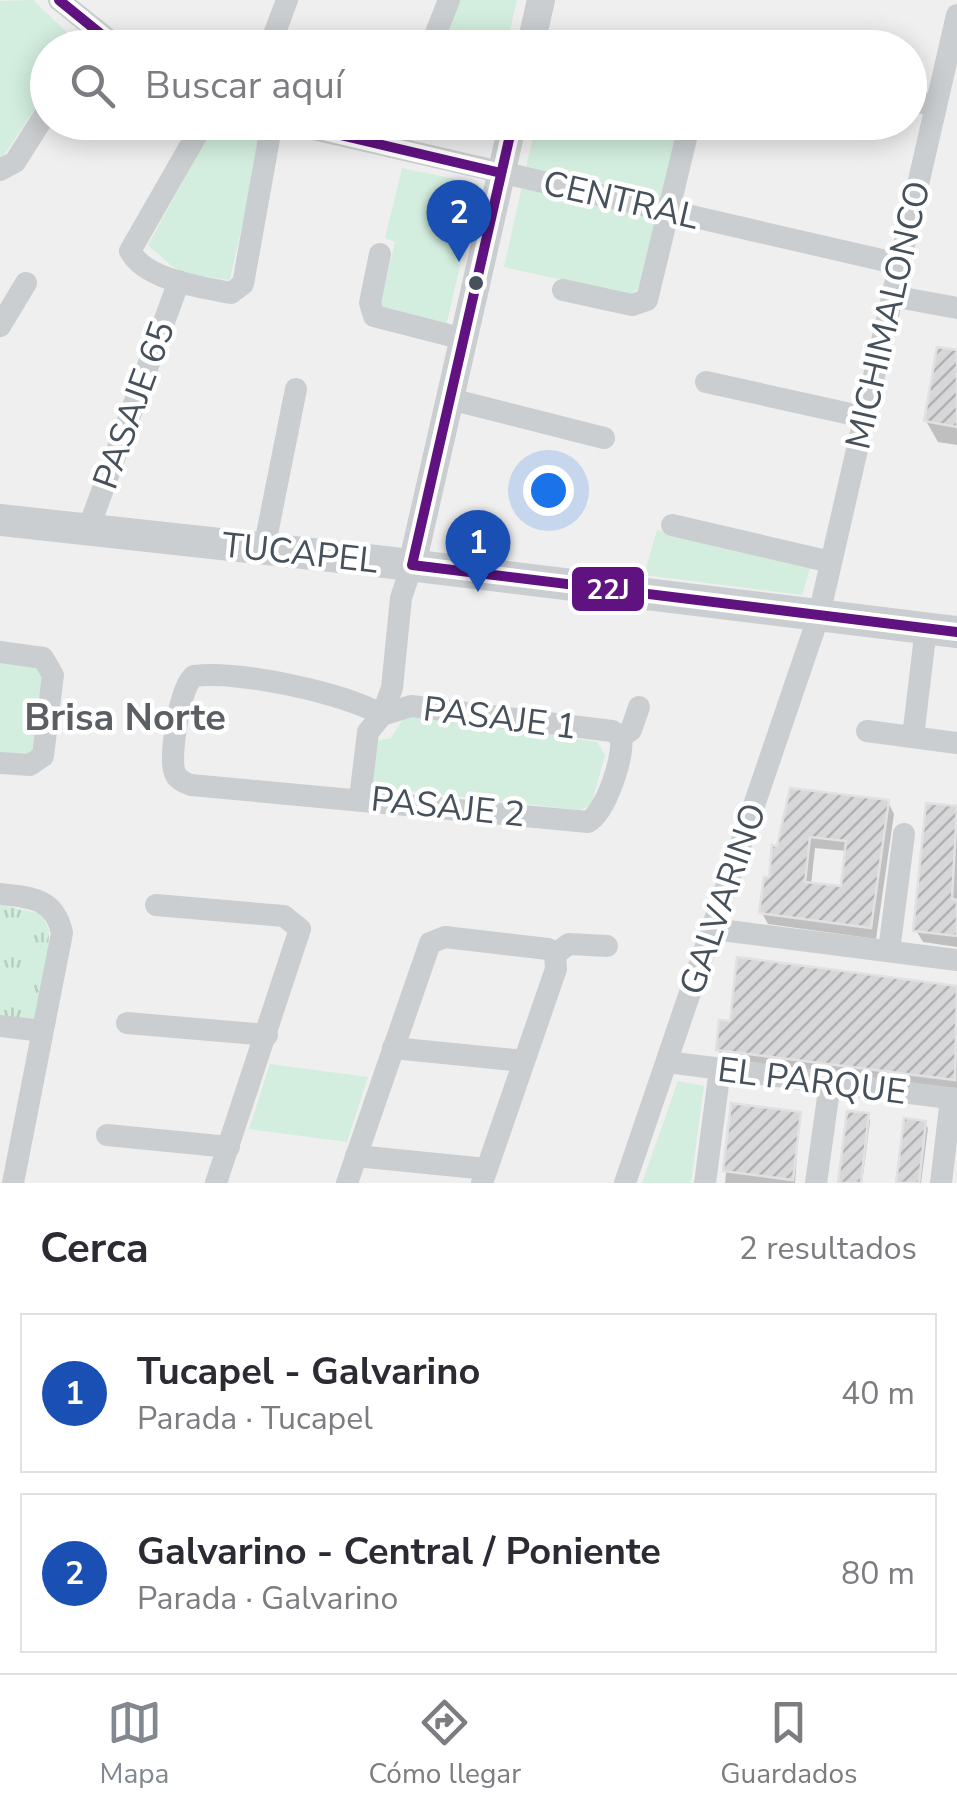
<!DOCTYPE html>
<html lang="es">
<head>
<meta charset="utf-8">
<style>
  body { margin:0; font-family:"Nunito Sans",sans-serif; background:#f7f7f7; color:#2b2b33 }
  .you { position:absolute; left:548px; top:490px; width:35px; height:35px; margin:-25px; border:8px solid #fff; border-radius:50%; background:#1a73e8; box-shadow:0 0 0 15px #1a73e833 }
  .badge { display:grid; place-items:center; width:65px; height:65px; border-radius:50%; background:#82888f; color:#fff; font-size:32px; font-weight:700 }
  .pin { position:absolute; translate:-50% -82px; filter:drop-shadow(0 2px 5px #0008) }
  .pin::after { content:''; position:absolute; top:52px; width:35px; height:30px; background:inherit; clip-path:polygon(0 0,100% 0,50% 100%) }
  .list { margin:0; padding:0; list-style:none }
  h2 { display:flex; justify-content:space-between; align-items:center; height:130px; margin:0; padding:0 40px; font-size:42px }
  h2 small { font-size:32px; font-weight:400; color:#7c7c81 }
  .list li { display:grid; grid-template-columns:65px 1fr auto; gap:30px; align-items:center; box-sizing:border-box; height:160px; margin:0 20px 20px; padding:0 20px; border:2px solid #e1e1e2; border-radius:0px }
  .list b { display:block; font-size:38px; white-space:nowrap }
  .list p { margin:0; font-size:32px; white-space:nowrap; color:#7c7c81 }
  .list em { font-size:32px; font-style:normal; color:#7c7c81 }
  .icon { flex:none; width:55px; height:55px; fill:none; stroke:currentColor; stroke-width:2; stroke-linecap:round; stroke-linejoin:round }
  .map { position:relative; flex:none; width:957px; height:1183px; overflow:hidden }
  .search { position:absolute; background:#fff; box-shadow:0 5px 25px #0003; left:30px; right:30px; top:30px; height:110px; display:flex; align-items:center; gap:25px; box-sizing:border-box; padding:0 35px; border-radius:55px; color:#7c7c81; font-size:38px }
  .sheet { height:490px; background:#fff }
  nav { display:flex; justify-content:space-around; align-items:center; box-sizing:border-box; height:140px; border-top:2px solid #e1e1e2; background:#fff; font-size:28px; color:#7c7c81 }
  nav a { display:grid; justify-items:center; gap:5px }
  nav .on { color:#82888f }
  .map>svg:first-child { display:block }
</style>
</head>
<body>
<div class="map">
<svg width="957" height="1183" viewBox="0 0 957 1183">
  <defs>
    <pattern id="grass-tufts" width="24" height="20" patternUnits="userSpaceOnUse" patternTransform="scale(2.5)"><rect width="24" height="20" fill="#d3eede"/><path d="M3 7l-1-3M5 7V3M7 7l1-3M15 17l-1-3M17 17v-4M19 17l1-3" fill="none" stroke="#b6cec1"/></pattern>
    <pattern id="building-hatch" width="6" height="6" patternUnits="userSpaceOnUse" patternTransform="scale(2.5)"><rect width="6" height="6" fill="#d7d7d9"/><path d="M-1 1l2-2M0 6l6-6M5 7l2-2" fill="none" stroke="#b0b1b3"/></pattern>
  </defs>
  <rect width="100%" height="100%" fill="#f0efef"/>
  <polygon fill="url(#grass-tufts)" points="0,905 42,914 49,931 48,954 34,1021 0,1017"/>
  <g fill="#d3eede">
    <polygon points="33,0 78,43 75,47 48,48 47,91 0,161 0,1"/>
    <polygon points="460,0 517,0 506,47 442,48"/>
    <polygon points="215,123 262,134 230,280 180,273 148,245"/>
    <polygon points="536,123 678,123 680,127 642,286 629,295 504,267"/>
    <polygon points="402,168 479,184 446,326 379,310 395,242 385,238"/>
    <polygon points="657,530 811,566 802,595 644,575"/>
    <polygon points="0,660 36,663 44,675 35,749 26,758 0,755"/>
    <polygon points="407,713 597,742 605,755 591,806 579,810 375,787 369,778 375,741 391,738"/>
    <polygon points="270,1064 368,1077 347,1142 249,1129"/>
    <polygon points="678,1081 704,1086 691,1183 642,1183"/>
  </g>
  <g fill="#0003" fill-rule="evenodd">
    <polygon points="957,353 957,445 938,442 926,421"/>
    <path d="M888,802L894,814L876,939L768,924L762,913L779,848ZM815,848L847,851L843,888L811,885Z"/>
    <polygon points="929,806 957,809 957,947 923,942 916,930"/>
    <polygon points="740,959 957,988 957,1091 725,1061 718,1050 732,1024"/>
    <polygon points="733,1106 800,1114 795,1183 725,1183"/>
    <polygon points="849,1114 868,1116 870,1121 862,1183 840,1183"/>
    <polygon points="906,1121 925,1123 928,1128 921,1183 898,1183"/>
  </g>
  <g fill="url(#building-hatch)" stroke="#e1e1e2" stroke-width="2.5" fill-rule="evenodd">
    <polygon points="937,347 957,350 957,427 924,421"/>
    <path d="M790,788L889,800L871,928L759,913L764,877H769L772,845L777,846ZM810,837L846,841L841,886L805,882Z"/>
    <polygon points="926,803 957,806 952,899 957,900 957,936 913,931"/>
    <polygon points="737,957 957,986 955,1080 716,1050 719,1020 730,1021"/>
    <polygon points="731,1103 801,1112 793,1180 723,1171"/>
    <polygon points="847,1111 869,1113 861,1183 838,1183"/>
    <polygon points="904,1118 926,1121 919,1183 896,1183"/>
  </g>
  <g fill="none" stroke-linecap="round" stroke-linejoin="round">
    <g stroke="#cbced0" stroke-width="22">
      <polyline points="59,0 119,48"/>
      <polyline points="269,48 287,0"/>
      <polyline points="430,48 449,0"/>
      <polyline points="910,100 936,106"/>
      <path d="M204,122L130,251C145,280 201,287 231,293L243,284L272,122"/>
      <polyline points="283,122 899,264"/>
      <polyline points="391,147 401,122"/>
      <polyline points="0,170 15,162 48,110"/>
      <polyline points="380,254 370,303 374,316 464,339"/>
      <polyline points="563,290 632,305 647,300 690,122"/>
      <polyline points="892,296 957,308"/>
      <polyline points="0,326 26,283"/>
      <polyline points="706,382 864,417"/>
      <polyline points="450,399 604,438"/>
      <polyline points="672,525 831,562"/>
      <polyline points="88,530 179,281"/>
      <polyline points="264,549 296,389"/>
      <polyline points="0,652 43,658 53,675 43,756 30,765 0,763"/>
      <path d="M382,715C345,693 237,670 194,676C180,686 170,752 174,770C176,779 183,782 191,785L588,822C606,812 624,757 621,737"/>
      <polyline points="382,715 411,706 612,731 621,737"/>
      <polyline points="867,731 957,743"/>
      <polyline points="621,737 631,730 639,707"/>
      <polyline points="913,737 926,628"/>
      <polyline points="360,798 368,732 382,715 392,688 401,598 412,565"/>
      <path d="M0,894C30,897 55,898 62,933L13,1183"/>
      <polyline points="156,905 284,916 300,929 216,1183"/>
      <polyline points="713,929 957,960"/>
      <polyline points="889,951 904,834"/>
      <polyline points="555,954 569,944 607,946"/>
      <polyline points="127,1023 267,1035"/>
      <polyline points="0,1026 42,1031"/>
      <polyline points="393,1048 524,1061"/>
      <polyline points="667,1062 957,1099"/>
      <polyline points="107,1135 229,1147"/>
      <polyline points="356,1156 487,1169"/>
      <polyline points="347,1183 430,943 445,937 548,949 555,954"/>
      <polyline points="482,1183 556,969 555,954"/>
      <polyline points="625,1183 819,615 957,15"/>
      <polyline points="705,1183 720,1069"/>
      <polyline points="816,1183 830,1083"/>
      <polyline points="941,1183 951,1098"/>
    </g>
    <g stroke="#cbced0" stroke-width="28">
      <polyline points="530,48 541,0"/>
      <polyline points="412,565 513,122"/>
    </g>
    <polyline stroke="#cbced1" stroke-width="32" points="0,520 385,562 957,632"/>
    <defs>
      <g id="bus-1">
        <polyline points="59,0 118,48"/>
        <polyline points="285,122 501,173"/>
        <polyline points="513,122 412,565 957,632"/>
      </g>
    </defs>
    <use href="#bus-1" stroke="#fff" stroke-width="18"/>
    <use href="#bus-1" stroke="#5f1280" stroke-width="10"/>
  </g>
  <circle fill="#46515b" stroke="#fff" stroke-width="4" cx="476" cy="283" r="9"/>
  <g text-anchor="middle" dominant-baseline="central" stroke-width="9" stroke-linejoin="round" paint-order="stroke">
    <g font-size="35" fill="#46515b" stroke="#fff">
      <text transform="translate(621 200) rotate(13)">CENTRAL</text>
      <text transform="translate(888 315) rotate(-77)">MICHIMALONCO</text>
      <text transform="translate(134 405) rotate(-70)">PASAJE 65</text>
      <text transform="translate(300 553) rotate(6)">TUCAPEL</text>
      <text transform="translate(500 718) rotate(7)">PASAJE 1</text>
      <text transform="translate(448 807) rotate(6)">PASAJE 2</text>
      <text transform="translate(723 899) rotate(-71)">GALVARINO</text>
      <text transform="translate(812 1081) rotate(7)">EL PARQUE</text>
    </g>
    <g font-size="38" font-weight="bold" fill="#5b5e63" stroke="#fff">
      <text x="125" y="717">Brisa Norte</text>
    </g>
  </g>
  <rect stroke="#fff" stroke-width="4" x="570" y="565" width="76" height="48" rx="10" fill="#5f1280"/>
  <g font-size="28" text-anchor="middle" font-weight="bold" fill="#fff">
    <text x="608" y="599">22J</text>
  </g>
</svg>
<div class="you"></div>
<div class="pin badge" style="left:478px;top:592px;background:#1a4fb4">1</div>
<div class="pin badge" style="left:459px;top:262px;background:#1a4fb4">2</div>
<div class="search"><svg class="icon" aria-label="search" viewBox="0 0 24 24"><circle cx="10" cy="10" r="6"/><path d="M15 15l6 6"/></svg>Buscar aquí</div>
</div>
<section class="sheet">
<h2>Cerca<small>2 resultados</small></h2>
<ul class="list">
<li><span class="badge" style="background:#1a4fb4">1</span><div><b>Tucapel - Galvarino</b><p>Parada · Tucapel</p></div><em>40 m</em></li>
<li><span class="badge" style="background:#1a4fb4">2</span><div><b>Galvarino - Central / Poniente</b><p>Parada · Galvarino</p></div><em>80 m</em></li>
</ul>
</section>
<nav>
<a class="on"><svg class="icon" aria-label="map" viewBox="0 0 24 24"><path d="M3 6l6-2 6 2 6-2v14l-6 2-6-2-6 2zM9 4v14M15 6v14"/></svg>Mapa</a>
<a><svg class="icon" aria-label="directions" viewBox="0 0 24 24"><path d="M12 3l9 9-9 9-9-9zM9 14v-3h6M13 9l2 2-2 2"/></svg>Cómo llegar</a>
<a><svg class="icon" aria-label="saved" viewBox="0 0 24 24"><path d="M7 4h10v16l-5-4-5 4z"/></svg>Guardados</a>
</nav>
</body>
</html>
